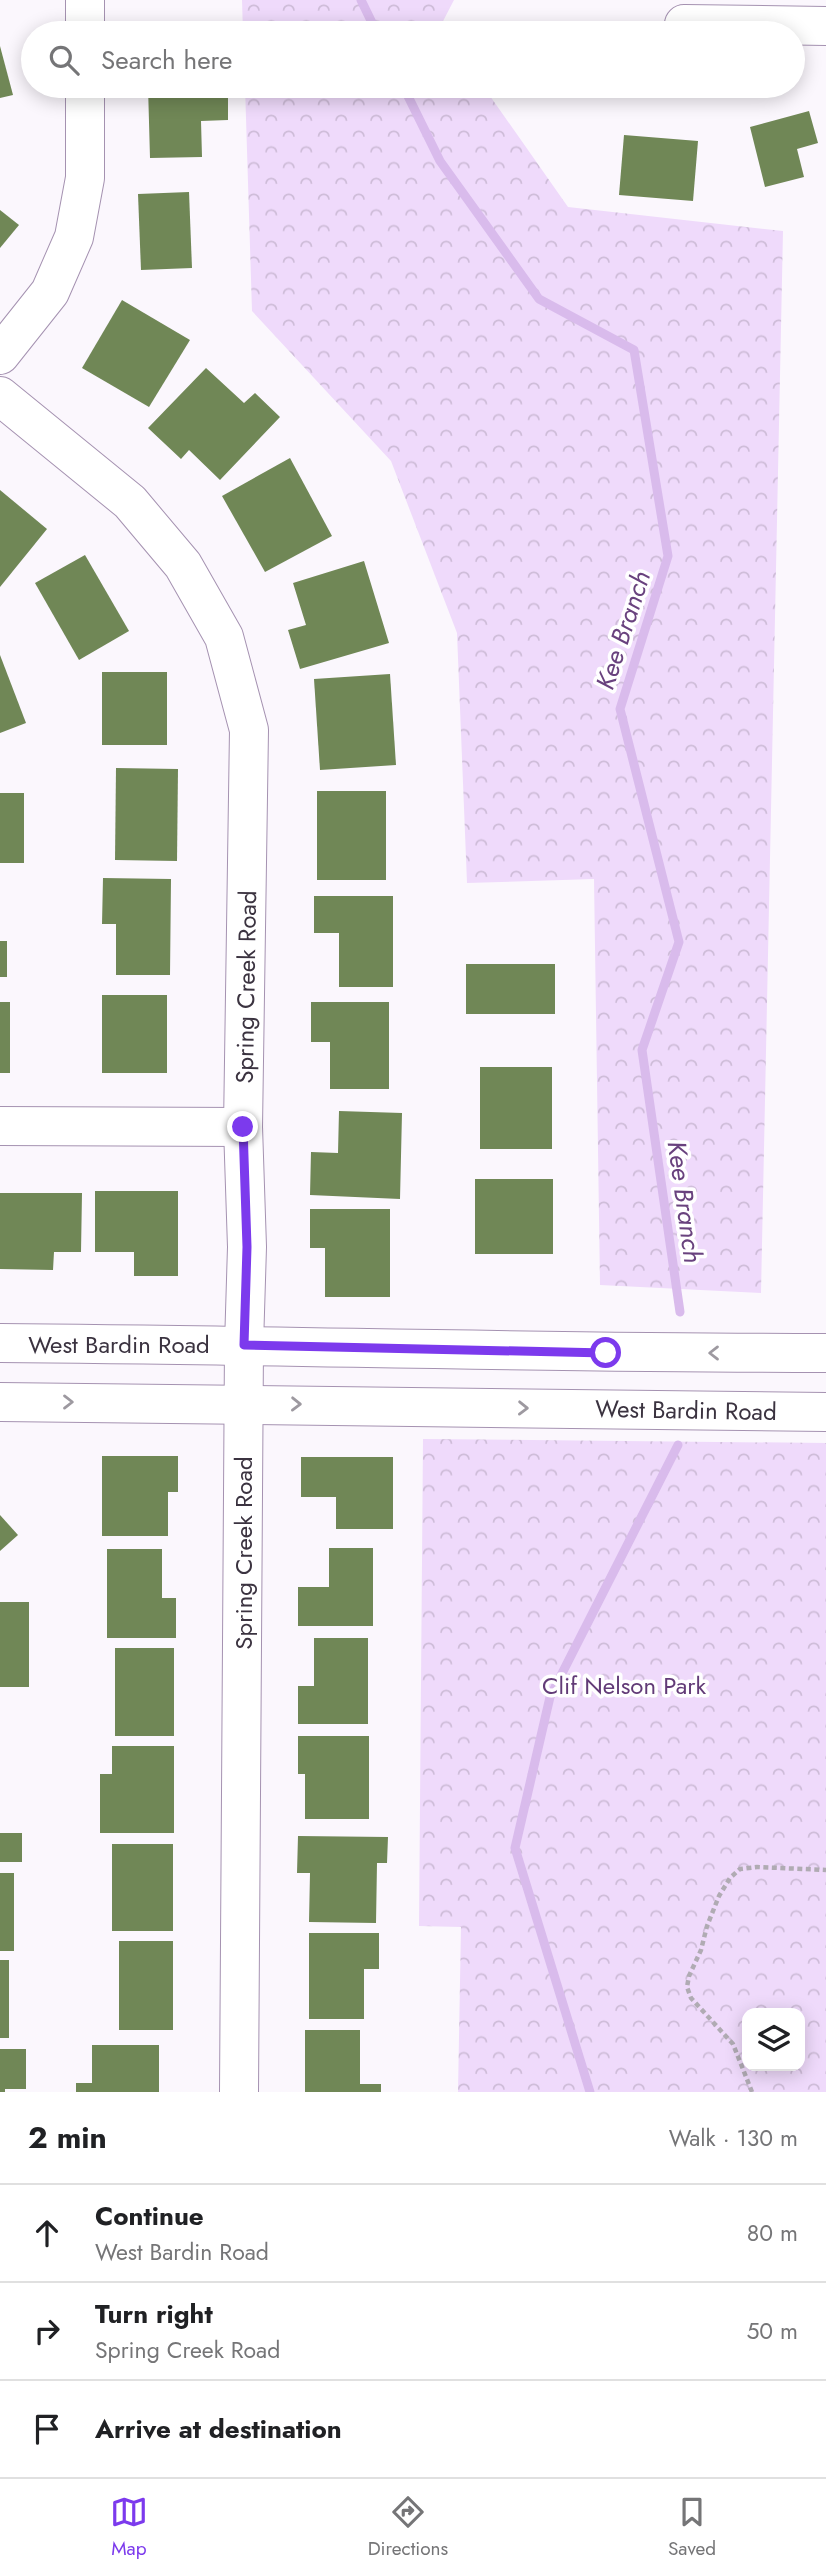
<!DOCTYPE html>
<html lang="en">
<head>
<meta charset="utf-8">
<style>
  body { margin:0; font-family:Jost,sans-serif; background:#f6f6f6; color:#202124 }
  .controls { position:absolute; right:21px; bottom:21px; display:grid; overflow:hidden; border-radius:14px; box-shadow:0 4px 18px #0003 }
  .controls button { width:63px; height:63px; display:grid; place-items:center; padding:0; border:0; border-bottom:2px solid #e0e0e0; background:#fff; color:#202124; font:35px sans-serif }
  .stop { position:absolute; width:21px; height:21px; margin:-16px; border:5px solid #7c3aed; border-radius:50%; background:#fff }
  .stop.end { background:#7c3aed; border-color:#fff; box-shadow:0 2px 7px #0008 }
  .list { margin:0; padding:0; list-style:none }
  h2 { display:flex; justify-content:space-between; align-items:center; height:91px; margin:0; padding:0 28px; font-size:30px }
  h2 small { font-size:23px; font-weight:400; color:#757577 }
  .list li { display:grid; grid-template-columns:46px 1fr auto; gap:21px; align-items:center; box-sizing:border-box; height:98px; padding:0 28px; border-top:2px solid #e0e0e0 }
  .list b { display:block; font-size:26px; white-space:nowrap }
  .list p { margin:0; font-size:23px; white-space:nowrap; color:#757577 }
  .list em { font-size:23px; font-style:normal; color:#757577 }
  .icon { flex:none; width:38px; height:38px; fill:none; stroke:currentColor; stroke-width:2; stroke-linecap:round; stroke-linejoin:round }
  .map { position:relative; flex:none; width:826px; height:2092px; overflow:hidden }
  .search { position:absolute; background:#fff; box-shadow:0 4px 18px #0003; left:21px; right:21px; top:21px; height:77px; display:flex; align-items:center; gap:18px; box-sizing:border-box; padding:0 24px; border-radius:38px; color:#757577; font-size:26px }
  .sheet { height:385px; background:#fff }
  nav { display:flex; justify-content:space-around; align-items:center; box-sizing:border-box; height:98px; border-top:2px solid #e0e0e0; background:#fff; font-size:19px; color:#757577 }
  nav a { display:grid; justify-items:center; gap:4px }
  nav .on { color:#7c3aed }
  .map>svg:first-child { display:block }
</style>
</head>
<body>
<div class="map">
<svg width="826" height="2092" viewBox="0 0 826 2092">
  <defs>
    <pattern id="forest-crowns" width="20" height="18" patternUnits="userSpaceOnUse" patternTransform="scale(1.75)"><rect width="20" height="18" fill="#efdafb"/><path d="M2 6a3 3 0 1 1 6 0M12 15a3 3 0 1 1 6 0" fill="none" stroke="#cebcd8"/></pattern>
  </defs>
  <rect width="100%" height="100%" fill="#fbf7fd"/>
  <g fill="url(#forest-crowns)" fill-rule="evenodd">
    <polygon points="242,0 454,0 441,25 447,33 243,33"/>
    <polygon points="245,86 483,86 568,207 783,231 761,1293 600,1285 594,879 467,883 457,633 391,461 252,311"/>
    <path d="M423,1439L826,1443V2092H458L461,1927L419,1926ZM800,2013V2066H747V2013Z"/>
  </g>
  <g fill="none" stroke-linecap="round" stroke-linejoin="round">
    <g stroke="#d9bbec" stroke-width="9">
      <polyline points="361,0 377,33"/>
      <polyline points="403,86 440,161 539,299 634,350 668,556 620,709 679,942 642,1050 680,1312"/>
      <polyline points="590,2092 515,1848 550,1697 678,1445"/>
    </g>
  </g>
  <g fill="#708756">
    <polygon points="0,46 13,95 0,98"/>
    <polygon points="148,86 228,86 228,120 201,121 202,157 150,158"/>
    <rect x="515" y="86" width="66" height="3"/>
    <polygon points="809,111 818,143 797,149 804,177 765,187 750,127"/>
    <polygon points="624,135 698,141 693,201 619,195"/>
    <polygon points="189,192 192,268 141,270 138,194"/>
    <polygon points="0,210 19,225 0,248"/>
    <polygon points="122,300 190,340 149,407 82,368"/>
    <polygon points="206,368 244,403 255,393 280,417 220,480 189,450 181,459 148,428"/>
    <polygon points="290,458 332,536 265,572 222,496"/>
    <polygon points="0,490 47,529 0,587"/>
    <polygon points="85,555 129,631 79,660 35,583"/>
    <polygon points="364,561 389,643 300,669 288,630 306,625 293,583"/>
    <polygon points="0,655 26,723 0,733"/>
    <rect x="102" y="672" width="65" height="73"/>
    <polygon points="390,674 396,765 320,770 314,679"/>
    <polygon points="116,768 178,769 177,861 115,860"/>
    <rect x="317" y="791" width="69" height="89"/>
    <rect x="0" y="793" width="24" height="70"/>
    <polygon points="103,878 171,879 170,975 116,975 116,924 102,924"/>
    <polygon points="314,896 393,896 393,987 339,987 339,933 314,933"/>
    <rect x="0" y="941" width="7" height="36"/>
    <rect x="466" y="964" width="89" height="50"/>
    <rect x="102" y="995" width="65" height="78"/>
    <rect x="0" y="1002" width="10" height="71"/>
    <polygon points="311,1002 389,1002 389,1089 330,1089 330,1042 311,1042"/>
    <rect x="480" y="1067" width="72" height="82"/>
    <polygon points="339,1111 402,1113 400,1199 310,1195 311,1152 338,1153"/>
    <rect x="475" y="1179" width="78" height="75"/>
    <polygon points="95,1191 178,1191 178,1276 134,1276 134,1252 95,1252"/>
    <polygon points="0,1193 82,1193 81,1252 54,1252 53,1270 0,1269"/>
    <polygon points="310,1209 390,1209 390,1297 325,1297 325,1248 310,1248"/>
    <polygon points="102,1456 178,1456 178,1492 168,1492 168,1536 102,1536"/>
    <polygon points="301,1457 393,1457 393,1529 336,1529 336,1497 301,1497"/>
    <polygon points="0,1515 18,1535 0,1551"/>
    <polygon points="329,1548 373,1548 373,1626 298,1626 298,1587 329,1587"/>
    <polygon points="107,1549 162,1549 162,1598 176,1598 176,1638 107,1638"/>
    <rect x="0" y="1602" width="29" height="85"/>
    <polygon points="314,1638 368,1638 368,1724 298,1724 298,1686 314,1686"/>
    <rect x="115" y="1648" width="59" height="88"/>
    <polygon points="298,1736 369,1736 369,1819 305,1819 305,1774 298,1774"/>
    <polygon points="112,1746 174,1746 174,1833 100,1833 100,1774 112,1774"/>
    <rect x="0" y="1833" width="22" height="29"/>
    <polygon points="298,1836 388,1837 387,1863 377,1863 376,1923 309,1922 310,1873 297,1873"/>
    <rect x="112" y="1844" width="61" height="87"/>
    <rect x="0" y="1873" width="14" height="78"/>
    <polygon points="309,1933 379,1933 379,1969 364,1969 364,2019 309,2019"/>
    <rect x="119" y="1941" width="54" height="89"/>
    <rect x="0" y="1960" width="9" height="78"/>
    <polygon points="305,2030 360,2030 360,2084 381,2084 381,2092 305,2092"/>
    <polygon points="92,2045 159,2045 159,2092 76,2092 76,2083 92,2083"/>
    <polygon points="0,2049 26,2049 26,2089 5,2089 5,2092 0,2092"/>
  </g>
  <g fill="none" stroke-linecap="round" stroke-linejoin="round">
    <defs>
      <g id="minor">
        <polyline points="85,0 85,33"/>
        <polyline points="684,24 826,26"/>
        <polyline points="0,355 50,292 74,237 85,178 85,86"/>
        <polyline points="0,396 130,502 183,565 224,637 249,730 243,1127 247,1247 244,1345 239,2092"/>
        <polyline points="0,1126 243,1127"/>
        <path d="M0,1343C275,1345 551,1353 826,1353"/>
        <polyline points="0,1402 826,1412"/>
      </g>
    </defs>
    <use href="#minor" stroke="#a592b1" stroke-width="40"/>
    <polyline stroke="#b0abb3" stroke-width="4.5" stroke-dasharray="5 3.5" stroke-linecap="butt" points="752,2092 733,2044 691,1998 687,1987 689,1976 701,1950 707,1926 719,1896 730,1878 740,1869 757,1867 826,1870"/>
    <use href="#minor" stroke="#fff" stroke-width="38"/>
  </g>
  <defs><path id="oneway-chevron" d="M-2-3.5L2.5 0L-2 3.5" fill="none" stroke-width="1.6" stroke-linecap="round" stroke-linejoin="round" transform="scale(1.75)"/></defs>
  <g stroke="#9d99a0">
    <use href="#oneway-chevron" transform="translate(714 1353) rotate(-180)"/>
    <use href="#oneway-chevron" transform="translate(68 1402)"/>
    <use href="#oneway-chevron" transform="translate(296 1404) rotate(1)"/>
    <use href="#oneway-chevron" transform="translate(523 1408) rotate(1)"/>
  </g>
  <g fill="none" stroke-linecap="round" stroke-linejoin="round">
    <polyline stroke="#7c3aed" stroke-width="9" points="243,1127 247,1247 244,1345 606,1353"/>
  </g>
  <g text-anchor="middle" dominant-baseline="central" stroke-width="7" stroke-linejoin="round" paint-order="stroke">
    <g font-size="24" fill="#3b3340" stroke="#fff">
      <text transform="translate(246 987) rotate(-89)">Spring Creek Road</text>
      <text x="119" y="1344">West Bardin Road</text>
      <text transform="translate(686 1410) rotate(1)">West Bardin Road</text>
      <text transform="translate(243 1553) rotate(-90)">Spring Creek Road</text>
    </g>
    <g font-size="24" fill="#623b77" stroke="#fff">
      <text x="624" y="1685">Clif Nelson Park</text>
    </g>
    <g font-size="26" font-style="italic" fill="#69427e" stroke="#fff">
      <text transform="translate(623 630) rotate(-72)">Kee Branch</text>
      <text transform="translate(685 1202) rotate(82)">Kee Branch</text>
    </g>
  </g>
</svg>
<div class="controls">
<button><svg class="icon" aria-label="layers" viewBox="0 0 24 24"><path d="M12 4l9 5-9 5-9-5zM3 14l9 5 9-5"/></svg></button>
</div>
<div class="stop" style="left:606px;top:1353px"></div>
<div class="stop end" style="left:243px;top:1127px"></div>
<div class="search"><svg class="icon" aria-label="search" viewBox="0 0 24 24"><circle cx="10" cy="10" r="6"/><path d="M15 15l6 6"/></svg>Search here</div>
</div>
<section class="sheet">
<h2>2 min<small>Walk · 130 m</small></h2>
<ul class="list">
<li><svg class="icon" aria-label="ahead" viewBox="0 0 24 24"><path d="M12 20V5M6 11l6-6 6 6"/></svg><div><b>Continue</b><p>West Bardin Road</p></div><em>80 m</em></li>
<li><svg class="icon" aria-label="right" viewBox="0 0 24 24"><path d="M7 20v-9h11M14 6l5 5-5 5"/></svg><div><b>Turn right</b><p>Spring Creek Road</p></div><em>50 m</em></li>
<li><svg class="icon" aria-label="arrive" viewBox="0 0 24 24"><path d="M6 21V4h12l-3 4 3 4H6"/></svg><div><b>Arrive at destination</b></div></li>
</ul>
</section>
<nav>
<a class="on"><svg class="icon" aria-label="map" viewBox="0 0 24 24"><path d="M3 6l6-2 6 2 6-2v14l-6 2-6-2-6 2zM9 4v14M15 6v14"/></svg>Map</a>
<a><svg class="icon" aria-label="directions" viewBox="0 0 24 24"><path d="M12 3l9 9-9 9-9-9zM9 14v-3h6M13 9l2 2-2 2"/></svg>Directions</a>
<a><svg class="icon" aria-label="saved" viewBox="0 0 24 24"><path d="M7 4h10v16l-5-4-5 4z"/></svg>Saved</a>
</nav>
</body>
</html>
